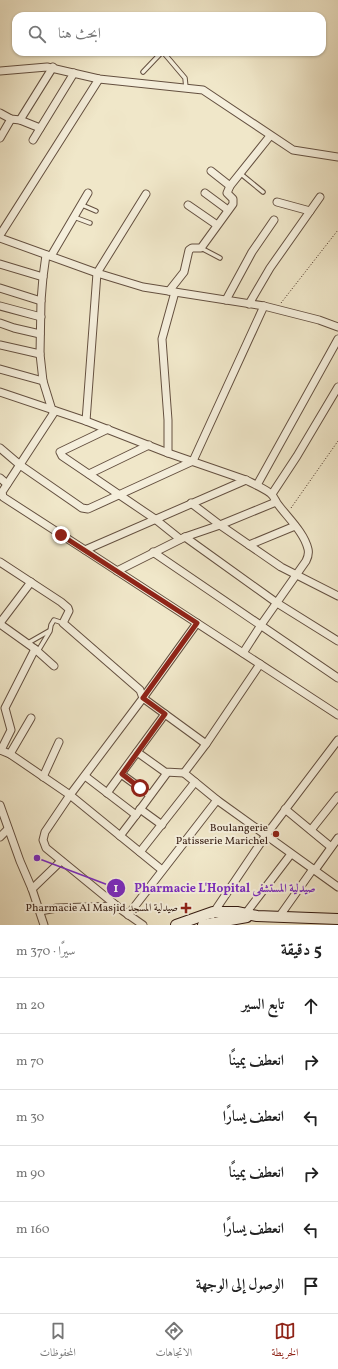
<!DOCTYPE html>
<html lang="ar">
<head>
<meta charset="utf-8">
<style>
  body { margin:0; font-family:Vollkorn,Amiri,serif; background:#f2f2f2; color:#222; direction:rtl }
  .stop { position:absolute; width:12px; height:12px; margin:-9px; border:3px solid #8f2418; border-radius:50%; background:#fff }
  .stop.end { background:#8f2418; border-color:#fff; box-shadow:0 1px 4px #0008 }
  .list { margin:0; padding:0; list-style:none }
  h2 { display:flex; justify-content:space-between; align-items:center; height:52px; margin:0; padding:0 16px; font-size:17px }
  h2 small { font-size:13px; font-weight:400; color:#767676 }
  .list li { display:grid; grid-template-columns:26px 1fr auto; gap:12px; align-items:center; box-sizing:border-box; height:56px; padding:0 16px; border-top:1px solid #e0e0e0 }
  .list b { display:block; font-size:15px; white-space:nowrap }
  .list em { font-size:13px; font-style:normal; color:#767676 }
  .icon { flex:none; width:22px; height:22px; fill:none; stroke:currentColor; stroke-width:2; stroke-linecap:round; stroke-linejoin:round }
  .map { position:relative; flex:none; width:338px; height:925px; overflow:hidden; direction:ltr }
  .search { position:absolute; background:#fff; box-shadow:0 1px 3px #0004; left:12px; right:12px; top:12px; height:44px; display:flex; align-items:center; gap:10px; box-sizing:border-box; padding:0 14px; border-radius:12px; color:#767676; font-size:15px }
  .sheet { height:388px; background:#fff }
  nav { display:flex; justify-content:space-around; align-items:center; box-sizing:border-box; height:56px; border-top:1px solid #e0e0e0; background:#fff; font-size:11px; color:#767676 }
  nav a { display:grid; justify-items:center; gap:2px }
  nav .on { color:#8f2418 }
  .map>svg:first-child { display:block }
</style>
</head>
<body>
<div class="map">
<svg width="338" height="925" viewBox="0 0 338 925">
  <rect width="100%" height="100%" fill="#f0e7c9"/>
  <filter id="stains"><feTurbulence type="fractalNoise" baseFrequency=".005" numOctaves="4"/><feColorMatrix values="0 0 0 0 .2 0 0 0 0 .09 0 0 0 0 .02 0 0 0 .5 -.17"/></filter>
  <radialGradient id="worn" r=".72"><stop offset=".6" stop-color="#630" stop-opacity="0"/><stop offset="1" stop-color="#630" stop-opacity=".3"/></radialGradient>
  <g fill="none" stroke-linecap="round" stroke-linejoin="round">
    <defs>
      <g id="lane">
        <polyline points="163,52 185,78 186,88"/>
        <polyline points="143,72 162,52"/>
        <polyline points="241,174 263,192"/>
        <polyline points="82,205 96,211"/>
        <polyline points="74,217 90,223"/>
        <polyline points="201,248 220,258"/>
        <polyline points="28,643 49,631"/>
        <polyline points="38,651 50,631 51,625 54,620 63,623"/>
      </g>
      <g id="street">
        <polyline points="0,71 47,67 99,79 203,90 293,150 338,157"/>
        <polyline points="0,113 11,119 20,120 40,128"/>
        <polyline points="20,120 53,67"/>
        <polyline points="0,138 11,119"/>
        <polyline points="33,140 74,73"/>
        <polyline points="211,171 230,186"/>
        <polyline points="205,193 228,210"/>
        <polyline points="277,202 310,211"/>
        <polyline points="188,205 217,225"/>
        <polyline points="0,235 99,79"/>
        <polyline points="0,238 97,273 143,287 264,306 319,320 338,327"/>
        <polyline points="46,255 43,277 41,301 40,354 43,381 52,410"/>
        <polyline points="51,256 88,193"/>
        <polyline points="0,264 43,277"/>
        <polyline points="0,288 41,301"/>
        <polyline points="169,291 184,272 189,250 192,248 201,248 233,204 233,199 227,193 230,186 270,136"/>
        <polyline points="226,300 252,252 274,220"/>
        <polyline points="249,304 270,268 320,197"/>
        <polyline points="0,306 41,317"/>
        <polyline points="0,323 14,328 40,334"/>
        <polyline points="0,345 40,354"/>
        <polyline points="0,369 43,381"/>
        <path d="M0,392L86,421L168,453L246,480C254,484 263,488 270,493C274,496 275,500 277,503C287,517 304,532 308,549C309,553 308,557 306,561L261,625L243,653"/>
        <polyline points="55,411 2,492 3,497 85,550"/>
        <polyline points="86,421 97,273 146,194"/>
        <polyline points="108,429 60,452 62,456 155,519 180,539"/>
        <polyline points="0,448 20,465 82,508 88,509 193,461 264,306"/>
        <polyline points="168,453 168,420 162,339 175,292"/>
        <polyline points="89,474 149,445"/>
        <polyline points="0,478 7,484"/>
        <polyline points="246,480 85,550 338,715"/>
        <polyline points="257,485 338,339"/>
        <polyline points="272,494 297,456 338,387"/>
        <polyline points="191,503 220,525 281,567 338,596"/>
        <polyline points="185,537 277,603 338,641"/>
        <polyline points="249,545 295,526"/>
        <polyline points="153,552 338,678"/>
        <polyline points="0,562 61,602 68,608 69,611 63,623 140,690 143,698 197,623"/>
        <polyline points="117,571 185,537 220,525 276,502"/>
        <polyline points="0,623 31,582"/>
        <polyline points="0,624 35,649 54,666"/>
        <polyline points="206,744 260,664"/>
        <polyline points="0,750 10,754 70,795 162,870"/>
        <polyline points="1,750 11,730 5,708 35,649"/>
        <polyline points="137,752 165,772 184,773"/>
        <polyline points="10,754 31,718"/>
        <polyline points="121,774 150,795"/>
        <polyline points="85,776 136,815 167,773"/>
        <polyline points="43,777 59,742"/>
        <polyline points="107,793 165,714"/>
        <polyline points="0,805 20,861 32,889 44,925"/>
        <polyline points="140,809 162,825"/>
        <polyline points="285,809 331,847"/>
        <polyline points="311,830 338,796"/>
        <polyline points="120,836 136,815"/>
        <polyline points="0,837 8,829"/>
        <polyline points="140,852 195,782"/>
        <polyline points="315,870 338,838"/>
        <polyline points="32,889 61,861"/>
        <polyline points="40,911 57,908 117,906"/>
        <polyline points="246,913 291,854"/>
        <polyline points="128,915 217,800"/>
        <polyline points="212,915 266,835 338,740"/>
        <polyline points="279,917 313,869"/>
        <polyline points="143,925 123,911 46,848 43,840 45,832 70,795 143,698 206,744 184,773 217,800 338,887"/>
      </g>
      <g id="secondary">
        <polyline points="176,925 213,912 237,912 257,916 338,919"/>
        <polyline points="203,925 247,917"/>
      </g>
    </defs>
    <use href="#lane" stroke="#645040" stroke-width="5.5"/>
    <use href="#street" stroke="#645040" stroke-width="9"/>
    <use href="#secondary" stroke="#361d13" stroke-width="12"/>
    <g stroke="#361d13" stroke-width="1" stroke-dasharray="1 2" stroke-linecap="butt">
      <polyline points="281,303 338,230"/>
      <polyline points="291,508 338,441"/>
    </g>
    <use href="#lane" stroke="#f5efdc" stroke-width="3.5"/>
    <use href="#street" stroke="#f5efdc" stroke-width="7"/>
    <use href="#secondary" stroke="#f5efdc" stroke-width="10"/>
  </g>
  <g fill="none" stroke-linecap="round" stroke-linejoin="round">
    <polyline stroke="#8f2418" stroke-width="5" points="61,535 197,623 143,698 165,714 122,774 140,788"/>
  </g>
  <g fill="#8f2418" stroke="#f5efdc" stroke-width="1.5">
    <circle cx="276" cy="834" r="4"/>
    <path d="M184 902h4v4h4v4h-4v4h-4v-4h-4v-4h4z"/>
  </g>
  <g text-anchor="middle" dominant-baseline="central" stroke-width="4" stroke-linejoin="round" paint-order="stroke">
    <g font-size="11" fill="#361d13" stroke="#f5efdc" text-anchor="end">
      <text x="268" y="828">Boulangerie<tspan x="268" dy="13">Patisserie Marichel</tspan></text>
      <text x="178" y="908">Pharmacie Al Masjid صيدلية المسجد</text>
    </g>
  </g>
  <path fill="none" stroke="#7b2cbf" stroke-width="1.5" d="M37 858L116 888"/>
  <g fill="#7b2cbf" stroke="#f5efdc" stroke-width="1.5">
    <circle cx="37" cy="858" r="4"/>
    <circle cx="116" cy="888" r="10"/>
  </g>
  <g font-size="12" text-anchor="middle" font-weight="bold" fill="#fff">
    <text x="116" y="892">1</text>
  </g>
  <g font-size="12" text-anchor="middle" font-weight="bold" fill="#7b2cbf" stroke="#f5efdc" stroke-width="4" stroke-linejoin="round" paint-order="stroke">
    <text x="225" y="892">Pharmacie L'Hopital صيدلية المستشفى</text>
  </g>
  <rect width="100%" height="100%" filter="url(#stains)"/>
  <rect width="100%" height="100%" fill="url(#worn)"/>
</svg>
<div class="stop" style="left:140px;top:788px"></div>
<div class="stop end" style="left:61px;top:535px"></div>
<div class="search"><svg class="icon" aria-label="search" viewBox="0 0 24 24"><circle cx="10" cy="10" r="6"/><path d="M15 15l6 6"/></svg>ابحث هنا</div>
</div>
<section class="sheet">
<h2>5 دقيقة<small>سيرًا · 370 m</small></h2>
<ul class="list">
<li><svg class="icon" aria-label="ahead" viewBox="0 0 24 24"><path d="M12 20V5M6 11l6-6 6 6"/></svg><div><b>تابع السير</b></div><em>20 m</em></li>
<li><svg class="icon" aria-label="right" viewBox="0 0 24 24"><path d="M7 20v-9h11M14 6l5 5-5 5"/></svg><div><b>انعطف يمينًا</b></div><em>70 m</em></li>
<li><svg class="icon" aria-label="left" viewBox="0 0 24 24"><path d="M17 20v-9H6M10 6l-5 5 5 5"/></svg><div><b>انعطف يسارًا</b></div><em>30 m</em></li>
<li><svg class="icon" aria-label="right" viewBox="0 0 24 24"><path d="M7 20v-9h11M14 6l5 5-5 5"/></svg><div><b>انعطف يمينًا</b></div><em>90 m</em></li>
<li><svg class="icon" aria-label="left" viewBox="0 0 24 24"><path d="M17 20v-9H6M10 6l-5 5 5 5"/></svg><div><b>انعطف يسارًا</b></div><em>160 m</em></li>
<li><svg class="icon" aria-label="arrive" viewBox="0 0 24 24"><path d="M6 21V4h12l-3 4 3 4H6"/></svg><div><b>الوصول إلى الوجهة</b></div></li>
</ul>
</section>
<nav>
<a class="on"><svg class="icon" aria-label="map" viewBox="0 0 24 24"><path d="M3 6l6-2 6 2 6-2v14l-6 2-6-2-6 2zM9 4v14M15 6v14"/></svg>الخريطة</a>
<a><svg class="icon" aria-label="directions" viewBox="0 0 24 24"><path d="M12 3l9 9-9 9-9-9zM9 14v-3h6M13 9l2 2-2 2"/></svg>الاتجاهات</a>
<a><svg class="icon" aria-label="saved" viewBox="0 0 24 24"><path d="M7 4h10v16l-5-4-5 4z"/></svg>المحفوظات</a>
</nav>
</body>
</html>
